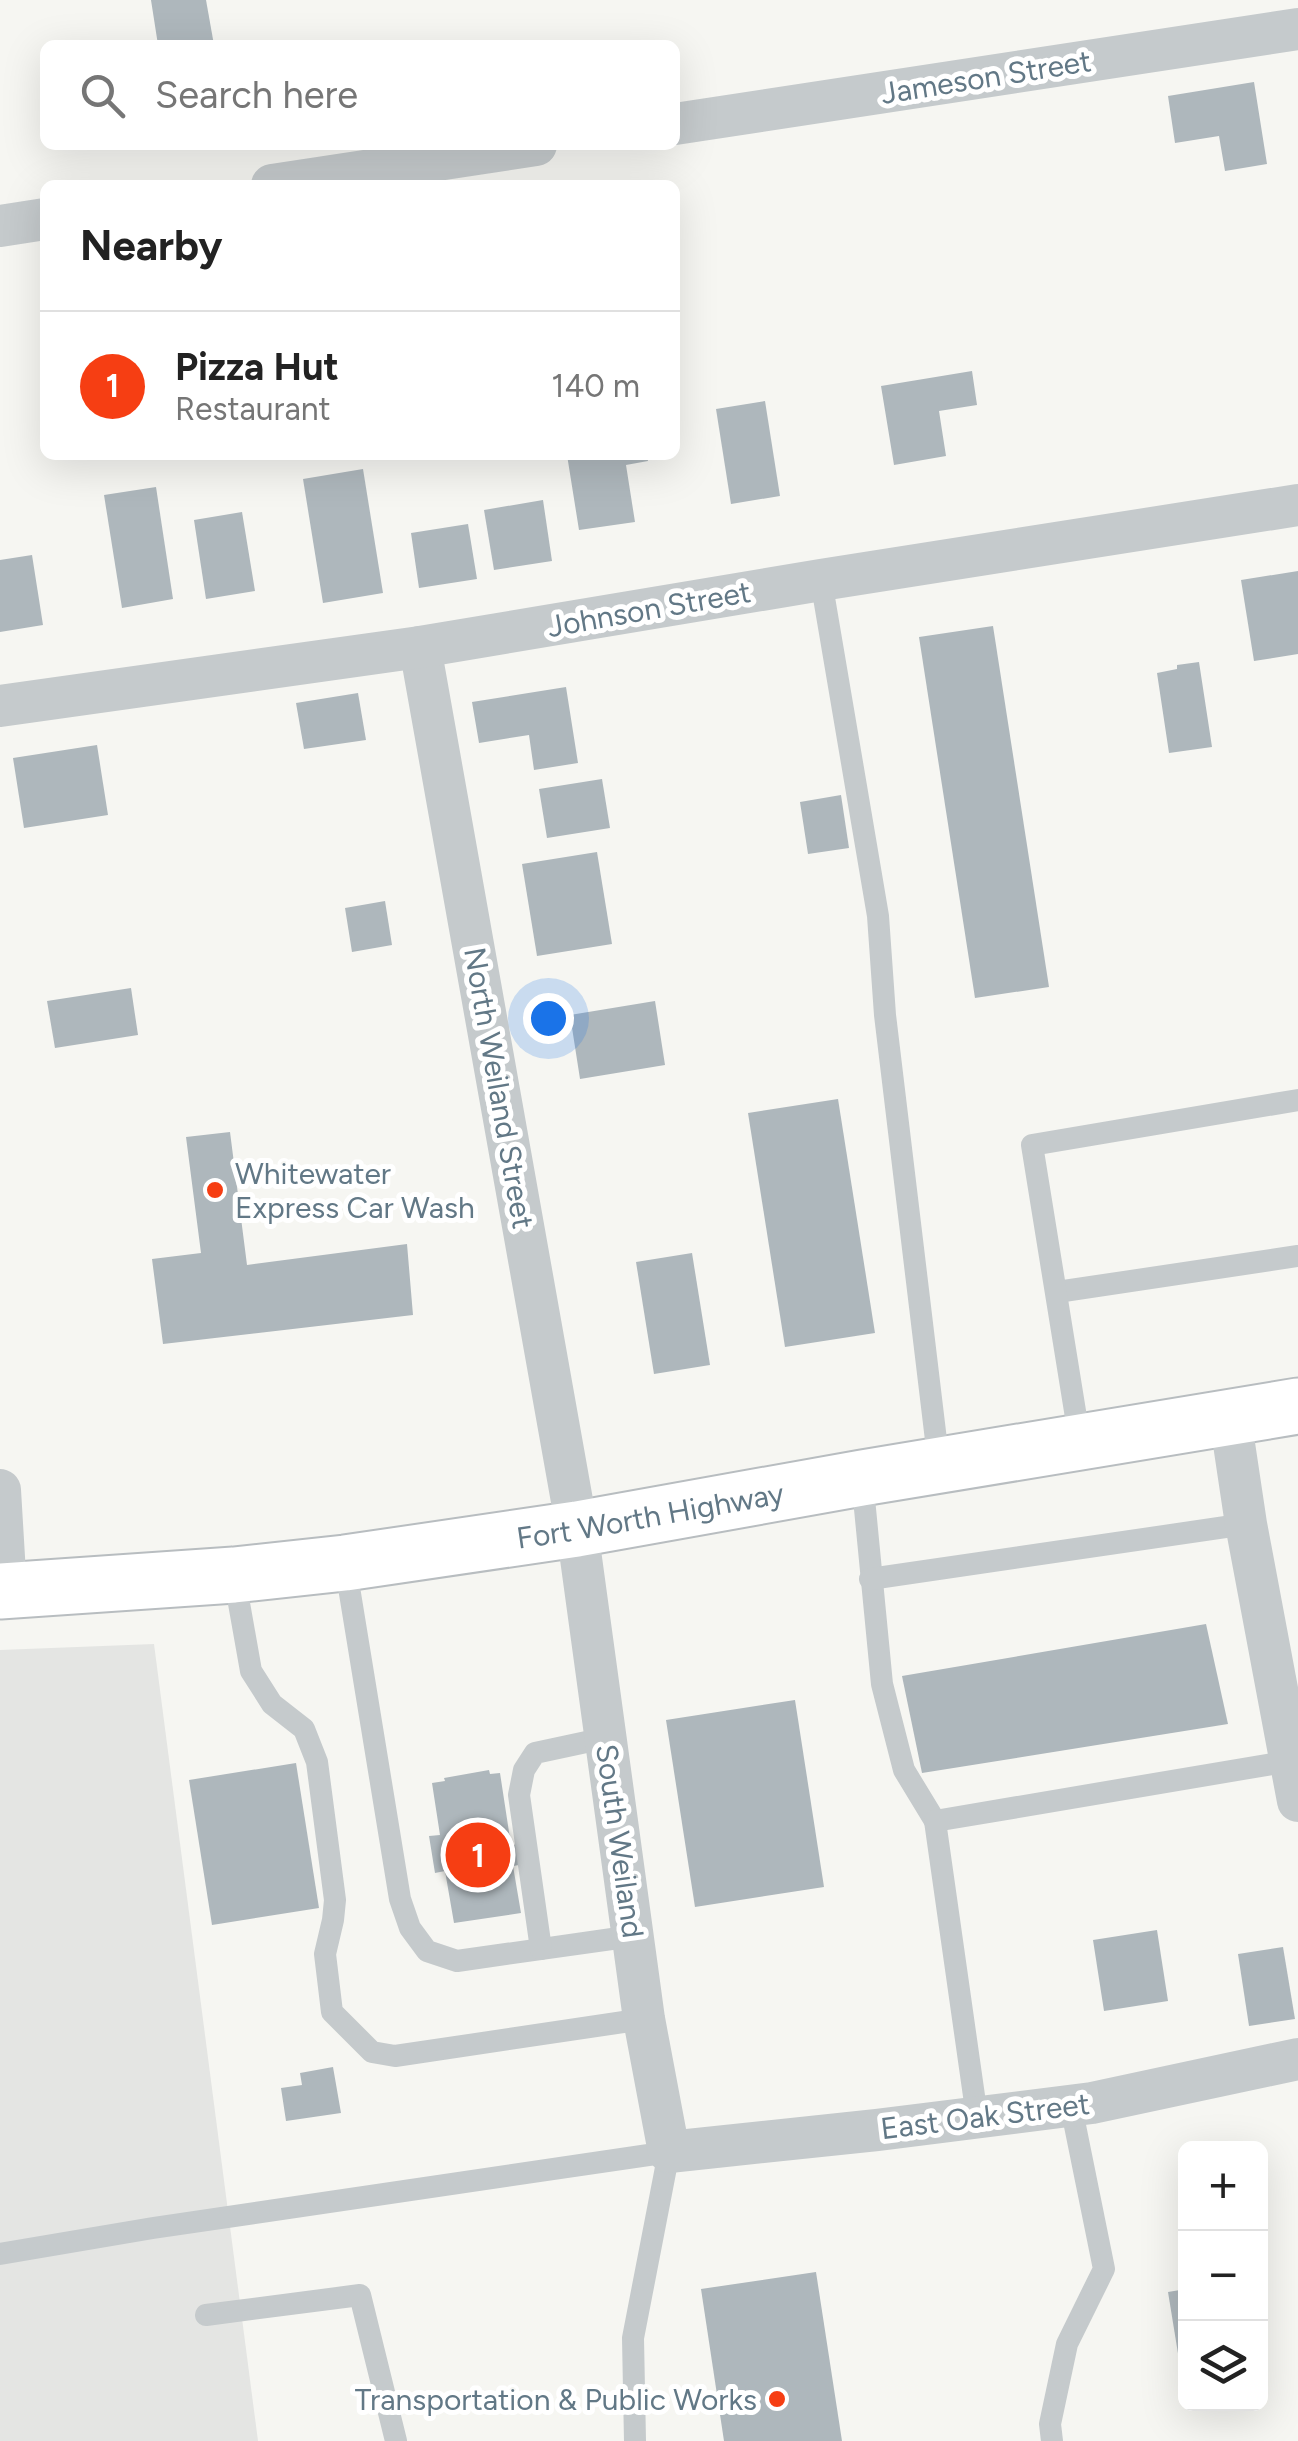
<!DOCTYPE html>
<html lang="en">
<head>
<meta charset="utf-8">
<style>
  body { margin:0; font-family:Figtree,sans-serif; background:#f2f2f2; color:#222 }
  .controls { position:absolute; right:30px; bottom:30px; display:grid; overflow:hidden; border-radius:15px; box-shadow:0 10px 40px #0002 }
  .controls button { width:90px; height:90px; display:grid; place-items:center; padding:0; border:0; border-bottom:2px solid #e0e0e0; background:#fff; color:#222; font:50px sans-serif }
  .you { position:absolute; left:548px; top:1018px; width:35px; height:35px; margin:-25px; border:8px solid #fff; border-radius:50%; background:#1a73e8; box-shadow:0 0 0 15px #1a73e833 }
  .badge { display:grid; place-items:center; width:65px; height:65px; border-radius:50%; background:#f63e13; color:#fff; font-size:32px; font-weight:700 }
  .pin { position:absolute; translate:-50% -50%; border:5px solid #fff; box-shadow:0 2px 10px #0006 }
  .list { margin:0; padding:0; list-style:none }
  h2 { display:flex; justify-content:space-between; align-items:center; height:130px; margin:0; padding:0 40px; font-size:42px }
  h2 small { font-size:32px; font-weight:400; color:#767676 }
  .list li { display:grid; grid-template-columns:65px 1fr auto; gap:30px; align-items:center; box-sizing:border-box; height:150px; padding:0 40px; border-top:2px solid #e0e0e0 }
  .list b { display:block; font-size:38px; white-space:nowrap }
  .list p { margin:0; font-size:32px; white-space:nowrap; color:#767676 }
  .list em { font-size:32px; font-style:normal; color:#767676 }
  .icon { flex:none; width:55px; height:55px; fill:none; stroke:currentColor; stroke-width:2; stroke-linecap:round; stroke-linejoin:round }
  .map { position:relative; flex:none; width:1298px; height:2441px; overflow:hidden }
  .search { position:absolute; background:#fff; box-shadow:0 10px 40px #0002; left:40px; top:40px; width:640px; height:110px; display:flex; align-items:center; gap:25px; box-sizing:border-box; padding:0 35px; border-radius:15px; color:#767676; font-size:38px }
  .panel { position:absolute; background:#fff; box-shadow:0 10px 40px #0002; left:40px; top:180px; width:640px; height:280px; border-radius:15px }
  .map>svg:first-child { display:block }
</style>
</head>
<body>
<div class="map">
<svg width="1298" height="2441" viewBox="0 0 1298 2441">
  <rect width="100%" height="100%" fill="#f6f6f2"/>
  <polygon fill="#e4e5e3" points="154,1644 258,2441 0,2441 0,1650"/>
  <g fill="#aeb7bc">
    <polygon points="151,0 206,0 214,45 158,45"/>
    <polygon points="1254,82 1267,164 1225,171 1219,136 1175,143 1168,96"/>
    <polygon points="972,371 977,405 939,411 946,456 894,465 881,386"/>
    <polygon points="765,401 780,496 731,504 716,409"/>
    <polygon points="567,455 647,455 648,461 626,465 635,522 579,530"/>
    <polygon points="363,469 383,593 323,603 303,479"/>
    <polygon points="156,487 173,599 122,608 104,495"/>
    <polygon points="543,500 552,561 494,570 484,510"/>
    <polygon points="242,512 255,591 206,599 194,520"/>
    <polygon points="468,524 477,579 419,588 411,533"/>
    <polygon points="32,555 43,625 0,632 0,560"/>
    <polygon points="1298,571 1298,654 1254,661 1241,580"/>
    <polygon points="993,626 1049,987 975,998 919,637"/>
    <polygon points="1199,662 1212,747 1169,753 1157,673 1177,669 1177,665"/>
    <polygon points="566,687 578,763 534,770 529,735 479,743 472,702"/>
    <polygon points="358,693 366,740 304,749 296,703"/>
    <polygon points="97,745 108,815 24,828 13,758"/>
    <polygon points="602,779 610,828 547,838 539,789"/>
    <polygon points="841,795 849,848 808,854 800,802"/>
    <polygon points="597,852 612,944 537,956 522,864"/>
    <polygon points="385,901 392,945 352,952 345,908"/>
    <polygon points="131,988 138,1035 55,1048 47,1001"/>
    <polygon points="655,1001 665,1065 580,1079 570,1015"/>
    <polygon points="838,1099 875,1333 785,1347 748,1113"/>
    <polygon points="230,1132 247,1265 407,1244 413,1315 163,1344 152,1259 201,1253 186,1137"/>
    <polygon points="692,1253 710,1365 654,1374 636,1262"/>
    <polygon points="1206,1624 1228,1724 922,1773 902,1676"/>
    <polygon points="795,1700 824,1887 695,1907 666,1720"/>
    <polygon points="296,1763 319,1908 212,1925 189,1780"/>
    <polygon points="489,1770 490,1774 500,1773 511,1845 522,1844 525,1864 513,1866 521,1913 454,1923 445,1871 435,1873 429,1836 440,1835 432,1783 445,1781 444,1778"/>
    <polygon points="1157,1930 1168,2001 1104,2011 1093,1940"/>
    <polygon points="1283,1947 1295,2019 1249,2026 1238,1954"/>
    <polygon points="333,2067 341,2113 286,2121 281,2088 302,2085 300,2073"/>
    <polygon points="816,2272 842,2441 724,2441 701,2289"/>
    <polygon points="1186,2289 1186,2371 1181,2372 1168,2292"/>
  </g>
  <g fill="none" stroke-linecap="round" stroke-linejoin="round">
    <defs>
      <g id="primary">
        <path id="s1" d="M0,1591L234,1575L345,1563L577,1529L862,1478L1298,1406"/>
      </g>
    </defs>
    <use href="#primary" stroke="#b8bdc0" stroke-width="59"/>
    <g stroke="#c5cacc" stroke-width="22">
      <polyline points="821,580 878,916 885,1015 939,1465"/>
      <polyline points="1057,1292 1298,1256"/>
      <polyline points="1080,1442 1032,1145 1298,1100"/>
      <polyline points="862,1478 882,1684 904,1770 935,1821"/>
      <polyline points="345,1563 400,1899 410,1928 427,1951 457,1961 633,1936"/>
      <polyline points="234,1575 251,1671 272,1704 304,1729 317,1762 335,1900 333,1920 325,1954 332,2012 372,2052 395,2056 644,2019"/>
      <polyline points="870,1579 1246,1524"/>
      <polyline points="541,1949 519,1795 524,1770 535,1753 605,1738"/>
      <polyline points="977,2117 935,1821 1290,1761"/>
      <polyline points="0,2254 153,2228 669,2152 633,2338 635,2441"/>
      <polyline points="206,2315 360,2295 396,2441"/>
      <polyline points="1052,2441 1050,2424 1067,2344 1104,2269 1071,2106"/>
    </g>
    <g stroke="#c5cacc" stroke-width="42">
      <polyline points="675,124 1298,29"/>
      <polyline points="272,185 536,145"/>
      <polyline points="0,226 45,219"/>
      <polyline points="420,647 577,1529 644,2019 669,2152 877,2130 1092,2103 1298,2059"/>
      <polyline points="0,706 420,647 821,580 1298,505"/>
      <polyline points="1230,1417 1246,1524 1298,1801"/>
      <polyline points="0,1490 6,1591"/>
    </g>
    <use href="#primary" stroke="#fff" stroke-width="55"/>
  </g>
  <g fill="#f63e13" stroke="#fff" stroke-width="4">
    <circle cx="215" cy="1190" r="10"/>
    <circle cx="777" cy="2399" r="10"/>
  </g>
  <g text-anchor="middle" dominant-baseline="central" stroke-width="10" stroke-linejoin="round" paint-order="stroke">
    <g font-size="30" fill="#627886" stroke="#fff">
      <text transform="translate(986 77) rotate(-9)">Jameson Street</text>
      <text transform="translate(649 609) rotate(-10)">Johnson Street</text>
      <text transform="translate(499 1088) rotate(80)">North Weiland Street</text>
      <text stroke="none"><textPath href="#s1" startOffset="655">Fort Worth Highway</textPath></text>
      <text transform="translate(620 1841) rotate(82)">South Weiland</text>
      <text transform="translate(985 2116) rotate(-7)">East Oak Street</text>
    </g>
    <g font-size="30" fill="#627886" stroke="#fff" text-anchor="start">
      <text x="235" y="1173">Whitewater<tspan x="235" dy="34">Express Car Wash</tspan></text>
      <text x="757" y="2399" text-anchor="end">Transportation &amp; Public Works</text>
    </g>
  </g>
</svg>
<div class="controls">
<button>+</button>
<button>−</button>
<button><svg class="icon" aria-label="layers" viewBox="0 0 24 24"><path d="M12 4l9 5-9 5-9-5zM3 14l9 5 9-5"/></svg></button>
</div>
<div class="you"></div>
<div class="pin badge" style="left:478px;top:1855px">1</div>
<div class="search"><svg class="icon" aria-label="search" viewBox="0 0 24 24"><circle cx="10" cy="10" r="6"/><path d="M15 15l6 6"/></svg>Search here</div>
<section class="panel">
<h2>Nearby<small></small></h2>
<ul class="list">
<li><span class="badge">1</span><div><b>Pizza Hut</b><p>Restaurant</p></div><em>140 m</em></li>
</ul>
</section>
</div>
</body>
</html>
